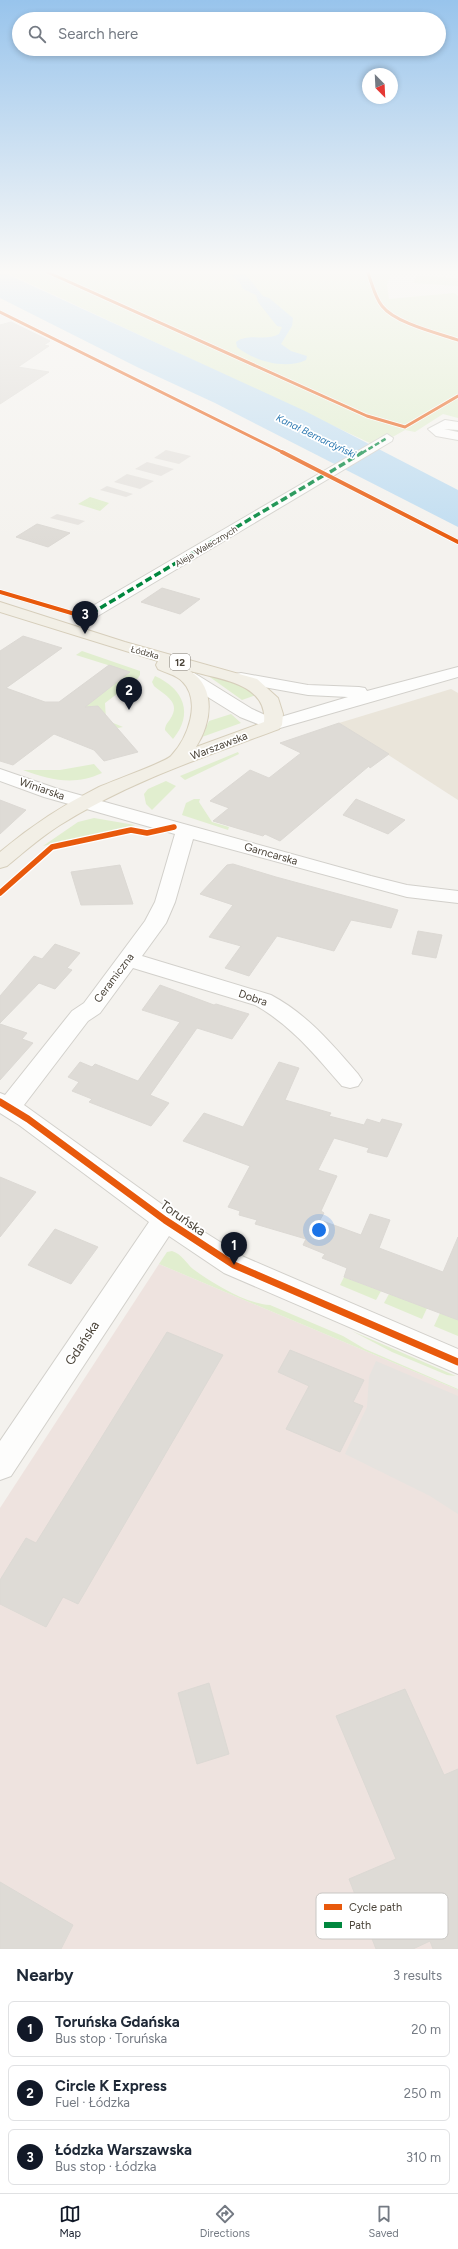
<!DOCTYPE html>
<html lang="en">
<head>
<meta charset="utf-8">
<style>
  body { margin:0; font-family:Figtree,sans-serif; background:#f2f2f3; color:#1f2937 }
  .compass { position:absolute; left:362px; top:68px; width:36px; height:36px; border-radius:50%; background:#fff; box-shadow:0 2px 6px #0003; rotate:156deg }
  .you { position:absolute; left:319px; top:1230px; width:14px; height:14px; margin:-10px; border:3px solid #fff; border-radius:50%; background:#1a73e8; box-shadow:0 0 0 6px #1a73e833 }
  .badge { display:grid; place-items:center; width:26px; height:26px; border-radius:50%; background:#111827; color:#fff; font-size:13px; font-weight:700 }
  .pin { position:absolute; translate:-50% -33px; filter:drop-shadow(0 1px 2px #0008) }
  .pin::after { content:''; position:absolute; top:21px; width:14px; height:12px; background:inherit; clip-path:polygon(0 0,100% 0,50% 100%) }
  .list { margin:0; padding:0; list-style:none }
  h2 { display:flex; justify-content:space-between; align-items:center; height:52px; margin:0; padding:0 16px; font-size:17px }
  h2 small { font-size:13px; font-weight:400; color:#747a83 }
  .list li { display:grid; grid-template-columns:26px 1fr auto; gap:12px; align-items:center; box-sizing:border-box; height:56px; margin:0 8px 8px; padding:0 8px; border:1px solid #e0e1e3; border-radius:6px }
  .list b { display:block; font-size:15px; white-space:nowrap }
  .list p { margin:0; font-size:13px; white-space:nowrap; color:#747a83 }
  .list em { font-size:13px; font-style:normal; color:#747a83 }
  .icon { flex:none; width:22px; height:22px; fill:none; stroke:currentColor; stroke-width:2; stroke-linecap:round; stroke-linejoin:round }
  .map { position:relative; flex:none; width:458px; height:1949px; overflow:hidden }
  .search { position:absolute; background:#fff; box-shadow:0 2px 6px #0003; left:12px; right:12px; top:12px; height:44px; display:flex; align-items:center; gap:10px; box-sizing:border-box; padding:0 14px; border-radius:22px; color:#747a83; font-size:15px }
  .sheet { height:244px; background:#fff }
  nav { display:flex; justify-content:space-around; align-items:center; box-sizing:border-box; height:56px; border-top:1px solid #e0e1e3; background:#fff; font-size:11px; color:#747a83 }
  nav a { display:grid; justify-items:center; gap:2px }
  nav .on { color:#111827 }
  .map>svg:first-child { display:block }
</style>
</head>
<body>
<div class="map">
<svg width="458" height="1949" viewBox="0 0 458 1949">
  <rect width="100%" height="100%" fill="#f4f2ee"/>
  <polygon fill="#eae5da" points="451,689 458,693 458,800 339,723"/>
  <polygon fill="#eee3df" points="159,1264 458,1390 458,1949 0,1949 0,1508"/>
  <g fill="#e1eecf">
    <polygon points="3,271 392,271 387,285 389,299 454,293 458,296 458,418 443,414 415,432 405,430 389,439 372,444"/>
    <polygon points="417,276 458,278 458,286 413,283"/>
    <polygon points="90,497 109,503 100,511 78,504"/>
    <polygon points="82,651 140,671 140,675 138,678 105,703 106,720 123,727 118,728 79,711 130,672 76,655"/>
    <polygon points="207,675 234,682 259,694 242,700"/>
    <path d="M155,676C184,689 194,714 173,739L165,730C165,724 169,722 172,716C180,701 163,694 154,686L152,682Z"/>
    <polygon points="231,714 241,723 202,737 209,721"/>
    <polygon points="238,752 239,754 185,780 180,776"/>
    <path d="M94,764L102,773C74,786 51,780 23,770H60Z"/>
    <polygon points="166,781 176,786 152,810 146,804 144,794 148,789"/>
    <polygon points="194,799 200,799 199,802 212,822 229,827 228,830 182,815 186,803"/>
    <polygon points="94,818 135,825 43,846 78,822"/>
    <path d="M172,1251C182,1254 186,1263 193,1269C214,1284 244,1303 270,1305L343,1336L365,1349L458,1389V1390L159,1264L167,1252Z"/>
    <polygon points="344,1277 381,1291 376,1300 340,1285"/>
    <polygon points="389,1294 427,1308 422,1319 384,1303"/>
    <polygon points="440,1313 458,1320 458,1336 434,1326"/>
    <polygon points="352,1331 456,1376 447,1375 392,1352"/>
  </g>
  <g fill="#e6e3df">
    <polygon points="166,450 191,456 179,464 154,458"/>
    <polygon points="147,462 174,469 161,476 135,469"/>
    <polygon points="127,474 154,481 140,489 114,482"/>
    <polygon points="107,486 133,494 126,497 100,490"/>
    <polygon points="57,514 85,521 78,525 50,518"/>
    <polygon points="376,1361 458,1396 458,1514 430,1496 345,1454 367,1407 369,1377"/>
  </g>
  <g fill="#c0ddf1">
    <polygon points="0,271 305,411 458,490 458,527 215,403 137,367 0,298"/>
    <path d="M225,271H239L246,275L263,296L269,298L293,318L292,326L281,344L291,351L307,356L306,360C285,370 254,361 237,347L236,342C249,332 265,342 279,334L282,327L277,326L258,302L256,295L243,289L239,282Z"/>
  </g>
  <g fill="#dedbd6" stroke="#dcd9d4">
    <polygon points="11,322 50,341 44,345 49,346 18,367 49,372 0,404 0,325"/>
    <polygon points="37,524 70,533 48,547 16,537"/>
    <polygon points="162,588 200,599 180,614 141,602"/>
    <polygon points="23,636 62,648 6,688 45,702 59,702 109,665 130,672 85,707 98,706 138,752 104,761 94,750 54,734 13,765 0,761 0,651"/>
    <polygon points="339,723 389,754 370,768 369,766 280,841 265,834 263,836 213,821 229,808 210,801 250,770 269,778 301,753 280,743"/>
    <polygon points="356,799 405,820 388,834 343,815"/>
    <polygon points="0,800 26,810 0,834"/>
    <polygon points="233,864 276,877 398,910 391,928 351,920 334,951 277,936 249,976 225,968 241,946 209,937 233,905 200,894 227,865"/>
    <polygon points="120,865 133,904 81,905 71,872"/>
    <polygon points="418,931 442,935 436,958 412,954"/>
    <polygon points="55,944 80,953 67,968 72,970 55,989 39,983 0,1023 0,996 34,956 42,959"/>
    <polygon points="160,985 214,1005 216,1004 249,1014 232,1039 197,1028 150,1095 169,1103 151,1126 89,1102 92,1099 72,1091 79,1082 68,1077 80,1062 92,1067 95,1064 138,1081 180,1022 142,1010"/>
    <polygon points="0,1024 27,1033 22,1039 33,1043 0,1080"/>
    <polygon points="279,1062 299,1068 285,1100 331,1113 329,1116 364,1125 367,1119 380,1123 382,1119 402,1124 387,1157 367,1152 369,1148 334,1138 318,1170 337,1176 321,1211 324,1213 320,1220 361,1235 370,1214 390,1220 379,1248 443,1272 458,1237 458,1320 344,1277 347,1268 322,1258 325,1254 303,1245 306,1239 255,1224 257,1220 239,1215 240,1211 228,1207 250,1166 183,1141 204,1113 243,1127"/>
    <polygon points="0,1177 36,1192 0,1237"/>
    <polygon points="55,1229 98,1247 71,1284 28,1265"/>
    <polygon points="167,1332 223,1355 78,1604 63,1597 46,1627 0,1604 0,1580 26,1538 36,1543"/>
    <polygon points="290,1350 364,1380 353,1402 363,1406 340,1452 286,1429 309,1386 278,1372"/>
    <polygon points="209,1683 229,1754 197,1764 178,1693"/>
    <polygon points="405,1689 444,1775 458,1769 458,1949 433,1949 430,1941 413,1949 376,1949 349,1879 396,1859 336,1716"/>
    <polygon points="0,1882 73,1925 61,1949 0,1949"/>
  </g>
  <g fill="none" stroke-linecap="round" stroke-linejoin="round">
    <defs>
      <g id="minor">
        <polygon points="445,420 458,422 458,430 444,429 458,432 458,440 436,436 428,429"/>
        <polygon points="387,434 393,438 392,441 91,620 79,620 77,617 79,614"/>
        <polygon points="458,667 458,677 273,730 240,717 182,681 180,677 182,673 194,673 252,709 274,719 348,697 308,695 241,683 235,682 233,678 235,674 241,673 308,685 359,687 365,688 367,691"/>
        <path d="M0,769L58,789L371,876L407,885L458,891V903L407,897L193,839L175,902L166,923L142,956L271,995C307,1014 332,1044 358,1074L362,1080L358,1086L350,1088L342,1086C315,1055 291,1025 255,1005L133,968L100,1013L88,1021L24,1105L174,1213L244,1257L458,1349V1374L224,1273L169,1236L11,1476L0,1480V1441L149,1222L19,1125L0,1113V1093L5,1095L72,1011L84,1003L145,921L155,902L175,834L44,797L0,781Z"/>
      </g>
      <path id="major" d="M0,602L125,642L257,679L278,698L283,714L282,725L279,729C204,757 128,782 60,825C41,837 24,852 7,866L0,868V852C31,826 63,805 99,787C112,781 166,762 171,756C188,738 202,701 182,681C176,675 166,673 158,669L156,665L158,661L0,612ZM190,671C218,679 268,683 264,722L196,747C211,724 217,688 190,671Z"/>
    </defs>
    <use href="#minor" stroke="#d2d0cb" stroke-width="2"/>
    <use href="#major" stroke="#d6cebb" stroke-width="2"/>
    <use href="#minor" fill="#fdfdfc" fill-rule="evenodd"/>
    <use href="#major" fill="#f2efe6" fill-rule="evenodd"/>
    <polyline stroke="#00873e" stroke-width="2.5" stroke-dasharray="5 2.5" stroke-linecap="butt" points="362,453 387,438"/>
    <g stroke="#00873e" stroke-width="3.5" stroke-dasharray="7 3.5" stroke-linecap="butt">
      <polyline points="330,472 363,452"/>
      <polyline points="82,616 85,617 326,474"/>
    </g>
    <defs>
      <g id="cycleway-far3">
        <polyline points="45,271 367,416 405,427 458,396"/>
        <path d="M367,271C372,282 374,296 382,306C395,323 437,333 458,340"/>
        <polyline points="0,312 284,453"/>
      </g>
      <g id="cycleway-far2">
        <polyline points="282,452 458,542"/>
        <polyline points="0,592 85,617"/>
      </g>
      <polyline id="cycleway-far1" points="0,893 52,847 131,830 147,833 174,827"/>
      <polyline id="cycleway" points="0,1102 28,1119 165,1220 234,1265 458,1362"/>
    </defs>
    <use href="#cycleway-far3" stroke="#fff" stroke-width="4.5"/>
    <use href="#cycleway-far2" stroke="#fff" stroke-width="5.5"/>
    <use href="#cycleway-far1" stroke="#fff" stroke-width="8"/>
    <use href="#cycleway" stroke="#fff" stroke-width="10"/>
    <use href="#cycleway-far3" stroke="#e8590c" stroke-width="3"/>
    <use href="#cycleway-far2" stroke="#e8590c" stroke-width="4"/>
    <use href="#cycleway-far1" stroke="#e8590c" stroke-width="5.5"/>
    <use href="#cycleway" stroke="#e8590c" stroke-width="7"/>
  </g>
  <linearGradient id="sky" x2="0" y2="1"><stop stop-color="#98c4ec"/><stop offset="0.5" stop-color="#faf9f7"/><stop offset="1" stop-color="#faf9f7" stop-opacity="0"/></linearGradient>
  <rect width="458" height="544" fill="url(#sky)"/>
  <g text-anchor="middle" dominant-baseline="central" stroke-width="3.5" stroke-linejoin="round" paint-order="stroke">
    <g font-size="9" fill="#4b4439" stroke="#fff">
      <text transform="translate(206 546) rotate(-31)">Aleja Walecznych</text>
      <text transform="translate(145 652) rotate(15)">Łódzka</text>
    </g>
    <g font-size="10" font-style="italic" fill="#2e7ab2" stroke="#fff">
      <text transform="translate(316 436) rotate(26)">Kanał Bernardyński</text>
    </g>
    <rect fill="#fff" stroke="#817c74" stroke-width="1" x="170" y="654" width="20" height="16" rx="3"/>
    <g font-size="10" font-weight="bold" fill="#4b4439">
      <text x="180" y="662">12</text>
    </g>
    <g font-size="11" fill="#4b4439" stroke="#fff">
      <text transform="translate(219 746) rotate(-21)">Warszawska</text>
      <text transform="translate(42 789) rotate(19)">Winiarska</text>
      <text transform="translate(271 854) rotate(16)">Garncarska</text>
      <text transform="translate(114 978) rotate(-53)">Ceramiczna</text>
      <text transform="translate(253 998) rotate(19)">Dobra</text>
    </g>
    <g font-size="13" fill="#4b4439" stroke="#fff">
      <text transform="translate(183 1218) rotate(35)">Toruńska</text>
      <text transform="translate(82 1343) rotate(-56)">Gdańska</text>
    </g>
  </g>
  <rect x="316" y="1893" width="132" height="46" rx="6" fill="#fff" stroke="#c9c7c4" stroke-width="1"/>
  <rect x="324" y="1904" width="18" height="6" fill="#e8590c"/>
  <rect x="324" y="1922" width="18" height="6" fill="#00873e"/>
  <g font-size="11" fill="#4b4439">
    <text x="349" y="1911">Cycle path</text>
    <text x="349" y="1929">Path</text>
  </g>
</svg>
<svg class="compass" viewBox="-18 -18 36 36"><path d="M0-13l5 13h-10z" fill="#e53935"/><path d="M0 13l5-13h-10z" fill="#747a83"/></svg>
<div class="you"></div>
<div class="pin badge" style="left:234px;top:1265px">1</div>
<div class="pin badge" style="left:129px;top:710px">2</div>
<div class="pin badge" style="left:85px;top:634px">3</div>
<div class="search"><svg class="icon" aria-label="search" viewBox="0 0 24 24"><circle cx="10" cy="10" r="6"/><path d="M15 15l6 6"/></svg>Search here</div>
</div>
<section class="sheet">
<h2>Nearby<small>3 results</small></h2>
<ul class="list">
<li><span class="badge">1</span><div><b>Toruńska Gdańska</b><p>Bus stop · Toruńska</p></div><em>20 m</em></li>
<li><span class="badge">2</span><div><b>Circle K Express</b><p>Fuel · Łódzka</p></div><em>250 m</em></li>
<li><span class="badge">3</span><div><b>Łódzka Warszawska</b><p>Bus stop · Łódzka</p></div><em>310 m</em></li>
</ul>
</section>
<nav>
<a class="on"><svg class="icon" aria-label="map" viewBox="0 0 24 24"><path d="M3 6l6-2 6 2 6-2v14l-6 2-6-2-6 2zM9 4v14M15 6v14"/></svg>Map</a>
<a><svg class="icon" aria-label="directions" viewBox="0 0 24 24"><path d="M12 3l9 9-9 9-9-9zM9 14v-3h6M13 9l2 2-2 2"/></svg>Directions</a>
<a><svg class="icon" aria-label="saved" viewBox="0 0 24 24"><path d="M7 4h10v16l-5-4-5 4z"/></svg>Saved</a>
</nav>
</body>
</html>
